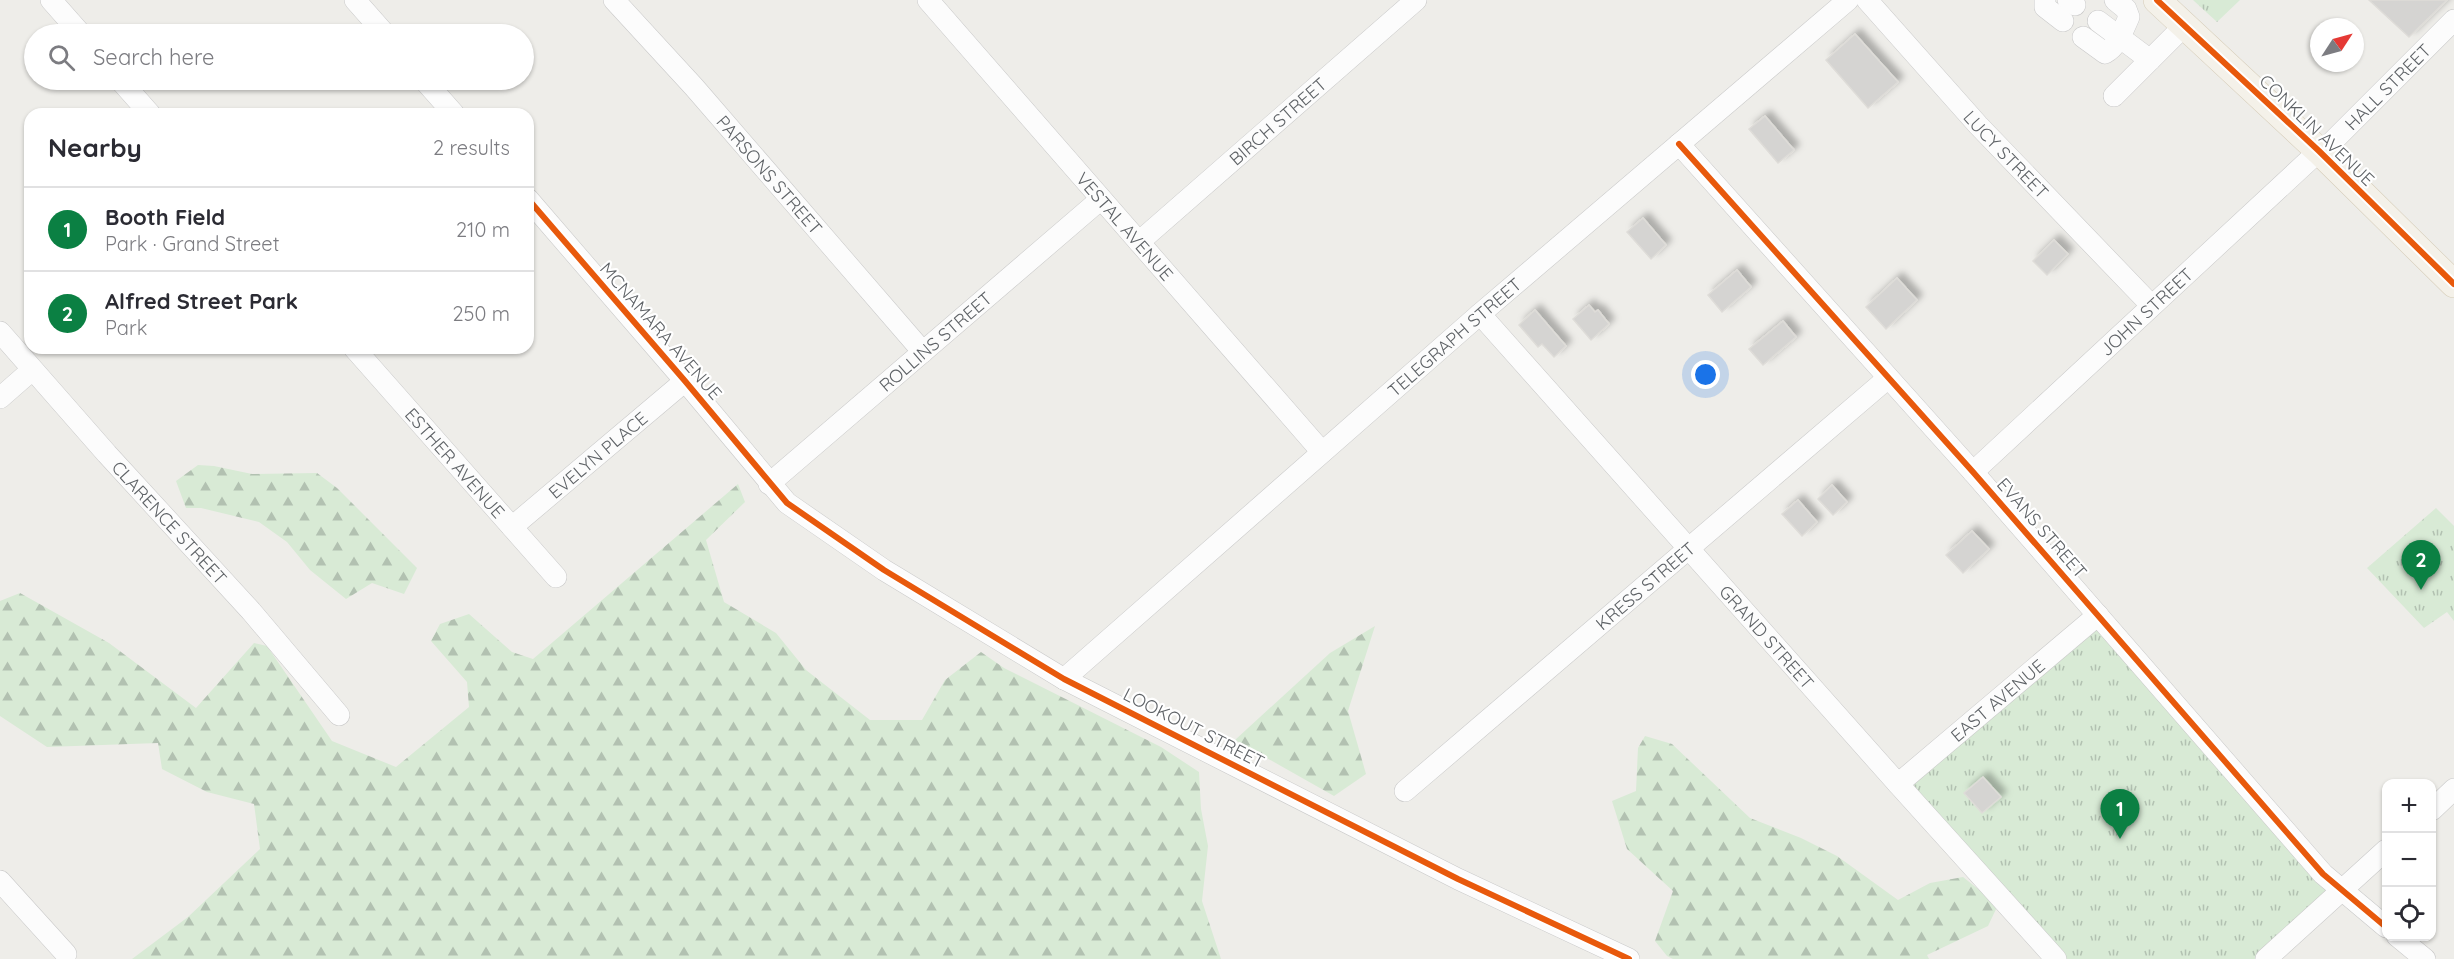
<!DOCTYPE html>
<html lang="en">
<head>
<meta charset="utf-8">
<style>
  body { margin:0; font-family:Quicksand,sans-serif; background:#f7f7f7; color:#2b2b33 }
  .controls { position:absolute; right:18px; bottom:18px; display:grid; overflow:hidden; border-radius:12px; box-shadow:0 2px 4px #0004 }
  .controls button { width:54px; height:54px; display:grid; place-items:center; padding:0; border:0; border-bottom:2px solid #e1e1e2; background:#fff; color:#2b2b33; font:30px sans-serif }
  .compass { position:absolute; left:2310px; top:18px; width:54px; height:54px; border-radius:50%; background:#fff; box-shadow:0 2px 4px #0004; rotate:54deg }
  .you { position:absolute; left:1706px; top:375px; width:21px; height:21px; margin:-15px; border:4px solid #fff; border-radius:50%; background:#1a73e8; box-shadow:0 0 0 9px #1a73e833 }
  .badge { display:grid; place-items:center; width:39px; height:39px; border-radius:50%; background:#0b8043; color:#fff; font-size:20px; font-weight:700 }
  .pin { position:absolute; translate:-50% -50px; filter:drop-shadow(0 2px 3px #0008) }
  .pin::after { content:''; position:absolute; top:32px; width:21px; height:18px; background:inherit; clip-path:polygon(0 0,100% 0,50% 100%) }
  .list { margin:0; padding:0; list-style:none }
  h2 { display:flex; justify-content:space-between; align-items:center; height:78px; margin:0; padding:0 24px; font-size:26px }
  h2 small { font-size:20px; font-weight:400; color:#7c7c81 }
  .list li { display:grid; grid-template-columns:39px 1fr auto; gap:18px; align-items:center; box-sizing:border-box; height:84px; padding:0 24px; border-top:2px solid #e1e1e2 }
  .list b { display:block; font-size:22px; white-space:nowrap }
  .list p { margin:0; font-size:20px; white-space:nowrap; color:#7c7c81 }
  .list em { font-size:20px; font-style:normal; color:#7c7c81 }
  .icon { flex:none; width:33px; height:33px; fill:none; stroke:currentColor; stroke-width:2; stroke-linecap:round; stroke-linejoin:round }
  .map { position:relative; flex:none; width:2454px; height:959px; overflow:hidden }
  .search { position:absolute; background:#fff; box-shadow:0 2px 4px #0004; left:24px; top:24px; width:510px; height:66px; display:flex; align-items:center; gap:15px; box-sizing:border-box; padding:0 21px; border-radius:33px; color:#7c7c81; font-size:22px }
  .panel { position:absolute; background:#fff; box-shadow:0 2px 4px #0004; left:24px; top:108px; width:510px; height:246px; border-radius:18px }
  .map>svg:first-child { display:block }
</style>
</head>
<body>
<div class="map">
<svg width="2454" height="959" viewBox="0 0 2454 959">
  <defs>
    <pattern id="forest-firs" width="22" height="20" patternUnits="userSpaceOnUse" patternTransform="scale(1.5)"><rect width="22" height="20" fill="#d8ead5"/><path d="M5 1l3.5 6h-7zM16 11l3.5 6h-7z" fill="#b2c1b1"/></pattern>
    <pattern id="park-tufts" width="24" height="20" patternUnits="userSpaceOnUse" patternTransform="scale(1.5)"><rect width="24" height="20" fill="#d8ead5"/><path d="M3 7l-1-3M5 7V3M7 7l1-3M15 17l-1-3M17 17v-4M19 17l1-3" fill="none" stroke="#b2c1b1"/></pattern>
    <filter id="shadow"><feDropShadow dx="5.5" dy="-5.5" stdDeviation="3" flood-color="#0004"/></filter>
  </defs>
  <rect width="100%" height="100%" fill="#eeede9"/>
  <g fill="url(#forest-firs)">
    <polygon points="198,465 214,466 252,474 317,473 337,488 417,568 404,594 372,583 346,599 310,570 287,542 259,522 201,508 186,508 176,481"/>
    <polygon points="738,484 745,502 706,540 724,602 776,633 806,670 870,720 922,720 945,680 981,652 1004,668 1161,747 1199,772 1201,809 1208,846 1202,901 1221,959 132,959 188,917 260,849 254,804 207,792 162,769 158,743 47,747 0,716 0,601 20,593 109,643 196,708 254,643 267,646 332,741 396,767 469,707 467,682 431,641 440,624 469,614 512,652 533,659"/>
    <polygon points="1375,626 1348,711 1366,774 1334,796 1235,740 1330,653"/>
    <polygon points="1645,736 1672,744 1750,818 1801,838 1837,856 1898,900 1930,883 1963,877 1998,905 1988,926 1927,955 1929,959 1673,959 1667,956 1655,941 1673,891 1627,849 1612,801 1636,791 1638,748"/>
  </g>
  <g fill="url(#park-tufts)">
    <polygon points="2193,0 2240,0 2217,22"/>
    <polygon points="2436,508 2454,526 2454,621 2447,612 2424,628 2367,568"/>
    <polygon points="2098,624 2330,892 2255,959 2066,959 1908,785"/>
  </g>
  <g fill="#d5d4d2" stroke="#dedcd8" stroke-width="1.5" filter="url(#shadow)">
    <polygon points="2369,0 2447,0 2409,37"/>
    <polygon points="1855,34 1898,82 1868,108 1826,60"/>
    <polygon points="1765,116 1794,150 1778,163 1749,129"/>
    <polygon points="1643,218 1666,245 1651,259 1627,232"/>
    <polygon points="2054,240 2068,254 2047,275 2033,261"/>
    <polygon points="1737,270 1751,287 1722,312 1708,295"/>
    <polygon points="1897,278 1917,300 1886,329 1866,307"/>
    <polygon points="1589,305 1595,312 1598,310 1609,324 1591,340 1573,319"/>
    <polygon points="1535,310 1566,346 1554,357 1542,344 1538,347 1519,325"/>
    <polygon points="1783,321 1796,337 1763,365 1749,349"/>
    <polygon points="1832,485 1847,502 1833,515 1818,499"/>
    <polygon points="1798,500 1817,522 1802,536 1782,514"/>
    <polygon points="1972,531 1989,549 1963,573 1946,555"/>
    <polygon points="1983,777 2001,797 1982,813 1964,793"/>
  </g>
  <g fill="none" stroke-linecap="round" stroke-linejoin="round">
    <defs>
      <g id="minor">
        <polyline points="51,0 81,34"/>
        <polyline points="355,0 385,34"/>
        <path id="s1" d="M614,0L694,87L923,352"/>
        <path id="s2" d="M928,0L1322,452"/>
        <path id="s3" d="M1867,0L1978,125L2151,305"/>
        <polyline points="2045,0 2045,7 2063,21"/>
        <polyline points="2068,0 2075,5"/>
        <polyline points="2098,21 2150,60 2185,25"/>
        <path d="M2083,37L2105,53C2118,46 2123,30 2129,17L2126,9L2115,0"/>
        <polyline points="120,80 150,114"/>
        <polyline points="424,80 454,114"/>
        <polyline points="2114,96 2150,60"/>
        <polyline points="1679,144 1973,472 2323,874 2386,927"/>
        <path id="s4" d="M2321,153L2454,20"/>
        <polyline points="528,199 685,381 787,503 884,570 1064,679 1458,879 1629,959"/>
        <path id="s5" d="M1139,242L1416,0"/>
        <path id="s6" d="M1480,314L1898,784L2056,959"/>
        <path id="s7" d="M0,332L107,454L251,611L339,715"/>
        <path id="s8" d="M354,348L556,577"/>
        <polyline points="0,398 32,370"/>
        <path id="s9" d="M1973,472L2319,151"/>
        <path id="s10" d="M769,484L1101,199"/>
        <path id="s11" d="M512,527L685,381"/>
        <path id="s12" d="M1064,679L1480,314L1848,0"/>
        <path id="s13" d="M1898,784L2098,615"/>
        <path id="s14" d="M1405,791L1888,378"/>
        <polyline points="2432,810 2454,789"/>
        <polyline points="0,881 66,954"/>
        <polyline points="2397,936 2425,959"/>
        <polyline points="2266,959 2386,850"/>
      </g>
      <polyline id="major" points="2157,0 2319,151 2454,284"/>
    </defs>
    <use href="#minor" stroke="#c9c9c9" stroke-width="22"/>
    <use href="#major" stroke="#d5ccb8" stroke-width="28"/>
    <use href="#minor" stroke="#fcfcfc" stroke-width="21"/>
    <use href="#major" stroke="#f4f1e9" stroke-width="27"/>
    <defs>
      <g id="cycleway">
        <polyline points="2157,0 2319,151 2454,284"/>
        <polyline points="1679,144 1973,472 2323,874 2386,927"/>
        <polyline points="528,199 685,381 787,503 884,570 1064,679 1458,879 1629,959"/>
      </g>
    </defs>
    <use href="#cycleway" stroke="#fff" stroke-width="10"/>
    <use href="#cycleway" stroke="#e8590c" stroke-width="6"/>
  </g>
  <g text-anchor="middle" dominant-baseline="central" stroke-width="4.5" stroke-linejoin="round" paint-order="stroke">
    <g font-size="18" fill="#5f6367" stroke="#fff">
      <text stroke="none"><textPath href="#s4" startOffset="94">HALL STREET</textPath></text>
      <text stroke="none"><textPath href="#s5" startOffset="184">BIRCH STREET</textPath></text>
      <text transform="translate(2317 130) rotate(44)">CONKLIN AVENUE</text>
      <text stroke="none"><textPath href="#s3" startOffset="208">LUCY STREET</textPath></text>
      <text stroke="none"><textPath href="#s1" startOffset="234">PARSONS STREET</textPath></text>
      <text stroke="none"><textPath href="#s2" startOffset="300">VESTAL AVENUE</textPath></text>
      <text stroke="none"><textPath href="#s9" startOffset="236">JOHN STREET</textPath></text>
      <text transform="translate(661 331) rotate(49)">MCNAMARA AVENUE</text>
      <text stroke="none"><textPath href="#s12" startOffset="519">TELEGRAPH STREET</textPath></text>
      <text stroke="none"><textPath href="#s10" startOffset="219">ROLLINS STREET</textPath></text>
      <text stroke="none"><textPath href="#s11" startOffset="112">EVELYN PLACE</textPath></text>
      <text stroke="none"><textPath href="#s8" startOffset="153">ESTHER AVENUE</textPath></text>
      <text stroke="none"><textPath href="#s7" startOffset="255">CLARENCE STREET</textPath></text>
      <text transform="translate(2042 528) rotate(49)">EVANS STREET</text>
      <text stroke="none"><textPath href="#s14" startOffset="316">KRESS STREET</textPath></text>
      <text stroke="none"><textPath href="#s6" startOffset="432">GRAND STREET</textPath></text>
      <text stroke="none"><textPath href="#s13" startOffset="130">EAST AVENUE</textPath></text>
      <text transform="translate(1194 728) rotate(27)">LOOKOUT STREET</text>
    </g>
  </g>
</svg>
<div class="controls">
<button>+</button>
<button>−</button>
<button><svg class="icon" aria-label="locate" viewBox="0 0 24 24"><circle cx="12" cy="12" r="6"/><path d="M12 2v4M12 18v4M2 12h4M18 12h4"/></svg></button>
</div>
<svg class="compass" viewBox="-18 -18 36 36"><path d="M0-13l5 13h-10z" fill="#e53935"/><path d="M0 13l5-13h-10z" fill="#7c7c81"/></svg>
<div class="you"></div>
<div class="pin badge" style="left:2120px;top:839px">1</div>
<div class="pin badge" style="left:2421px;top:590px">2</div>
<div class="search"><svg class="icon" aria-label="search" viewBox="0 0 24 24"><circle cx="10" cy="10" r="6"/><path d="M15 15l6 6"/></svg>Search here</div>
<section class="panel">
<h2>Nearby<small>2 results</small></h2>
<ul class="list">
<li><span class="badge">1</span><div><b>Booth Field</b><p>Park · Grand Street</p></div><em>210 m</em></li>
<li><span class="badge">2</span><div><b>Alfred Street Park</b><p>Park</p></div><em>250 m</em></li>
</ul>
</section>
</div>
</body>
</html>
